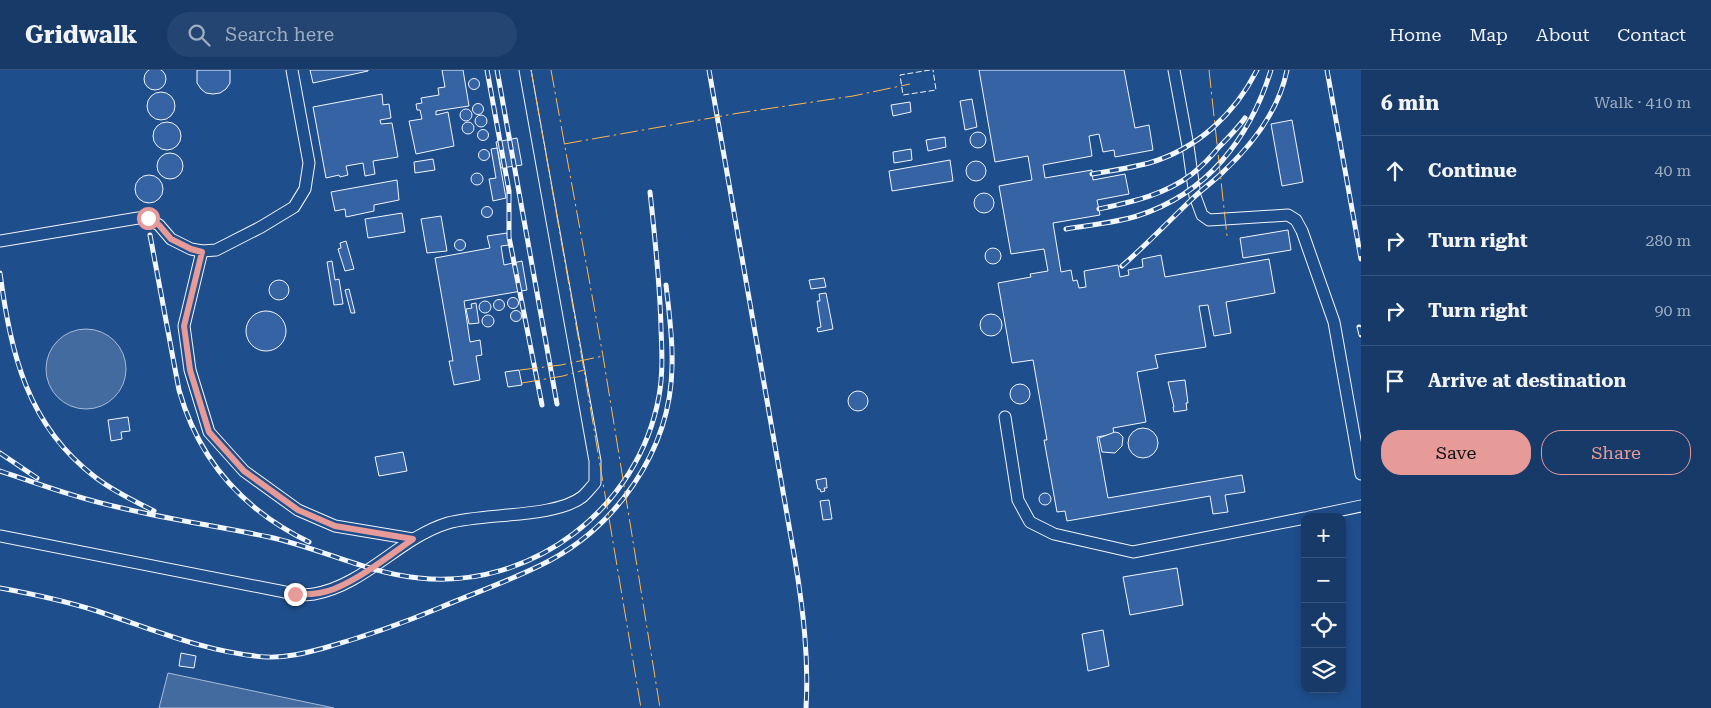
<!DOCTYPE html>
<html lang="en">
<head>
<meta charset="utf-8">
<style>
  body { margin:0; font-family:"Roboto Serif",serif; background:#244571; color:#f1f3f6 }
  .controls { position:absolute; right:15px; bottom:15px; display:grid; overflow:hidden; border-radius:10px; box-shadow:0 2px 8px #0003 }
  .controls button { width:45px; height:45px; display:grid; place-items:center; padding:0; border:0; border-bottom:1px solid #36547d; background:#173a69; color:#f1f3f6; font:25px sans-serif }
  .stop { position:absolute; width:15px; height:15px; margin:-11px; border:4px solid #e69b98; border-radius:50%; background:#fff }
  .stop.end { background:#e69b98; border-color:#fff; box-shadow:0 1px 5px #0008 }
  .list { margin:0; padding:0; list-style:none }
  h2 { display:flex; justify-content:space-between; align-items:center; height:65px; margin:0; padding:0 20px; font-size:21px }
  h2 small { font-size:16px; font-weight:400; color:#9eadc0 }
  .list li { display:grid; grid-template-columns:32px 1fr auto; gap:15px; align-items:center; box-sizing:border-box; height:70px; padding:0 20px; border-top:1px solid #36547d }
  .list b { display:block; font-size:19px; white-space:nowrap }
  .list em { font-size:16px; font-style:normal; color:#9eadc0 }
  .actions { display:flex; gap:10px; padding:15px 20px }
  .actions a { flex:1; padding:11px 0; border:1px solid #e69b98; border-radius:20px; text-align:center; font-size:18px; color:#e69b98 }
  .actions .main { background:#e69b98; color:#111 }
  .icon { flex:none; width:28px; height:28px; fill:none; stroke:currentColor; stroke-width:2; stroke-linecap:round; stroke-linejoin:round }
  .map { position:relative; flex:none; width:1361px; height:638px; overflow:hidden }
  header { display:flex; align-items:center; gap:30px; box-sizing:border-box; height:70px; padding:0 25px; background:#173a69; border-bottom:1px solid #36547d }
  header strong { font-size:24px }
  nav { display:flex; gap:28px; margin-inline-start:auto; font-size:18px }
  .search { width:350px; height:45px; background:#244571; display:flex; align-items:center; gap:12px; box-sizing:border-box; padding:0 18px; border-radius:28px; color:#9eadc0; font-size:19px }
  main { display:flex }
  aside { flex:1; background:#173a69 }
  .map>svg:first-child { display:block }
</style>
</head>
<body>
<header>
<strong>Gridwalk</strong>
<div class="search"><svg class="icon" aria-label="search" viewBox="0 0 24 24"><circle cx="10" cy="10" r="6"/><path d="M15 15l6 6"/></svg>Search here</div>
<nav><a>Home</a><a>Map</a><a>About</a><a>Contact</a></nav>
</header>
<main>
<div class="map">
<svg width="1361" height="638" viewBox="0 0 1361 638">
  <rect width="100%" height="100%" fill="#1f4e8c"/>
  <g fill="#446ba0" stroke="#a8bbd7">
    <circle cx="86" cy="299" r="40"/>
    <polygon points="168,603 334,638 159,638"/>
  </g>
  <g fill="#3563a3" stroke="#f2f6ff">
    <circle cx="155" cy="9" r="11"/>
    <polygon points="197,0 230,0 230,13 226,19 220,23 213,24 206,23 201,19 197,13"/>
    <polygon points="310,0 368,0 368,1 313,13"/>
    <polygon points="442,0 463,0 469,36 436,41 436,45 448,42 454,76 416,84 409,51 422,49 420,40 417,40 416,34 422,33 421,28 439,25 438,18 445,17"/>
    <polygon points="979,0 1124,0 1135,58 1149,55 1153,80 1115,87 1114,80 1103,82 1099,64 1089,66 1092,86 1043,95 1045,108 1092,100 1093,110 1125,104 1129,124 1097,130 1100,145 1053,153 1061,202 1071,200 1073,211 1077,210 1079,218 1086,217 1084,201 1118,195 1120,207 1129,205 1128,200 1143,197 1142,189 1161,185 1165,207 1269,189 1275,223 1226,232 1231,263 1214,266 1208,235 1199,236 1206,277 1155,285 1158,298 1137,302 1146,352 1113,358 1114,364 1097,367 1108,428 1242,405 1245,422 1225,425 1228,442 1213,444 1210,426 1067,451 1065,441 1057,442 1044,370 1047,370 1033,290 1012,293 998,213 1031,207 1030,204 1048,201 1044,179 1011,184 999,116 1032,110 1028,86 995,92"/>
    <circle cx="474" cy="14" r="5.5"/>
    <circle cx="161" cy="36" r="14"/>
    <polygon points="382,24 383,35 389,34 391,48 380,50 381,54 392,53 398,87 373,91 375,104 365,106 363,93 346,96 348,105 340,107 339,105 326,108 313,37"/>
    <polygon points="972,29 977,57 965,60 960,31"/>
    <polygon points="910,32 911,42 893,46 891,35"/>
    <circle cx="478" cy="39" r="5.5"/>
    <circle cx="466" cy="45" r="6"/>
    <circle cx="481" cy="51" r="6"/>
    <polygon points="1292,50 1303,112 1282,116 1271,54"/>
    <circle cx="167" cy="66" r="14"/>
    <circle cx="468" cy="58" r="6"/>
    <circle cx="483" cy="65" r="5.5"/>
    <circle cx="978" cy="70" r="8"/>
    <polygon points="945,67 946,77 928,81 926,70"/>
    <polygon points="517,68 522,95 501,98 496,72"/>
    <polygon points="497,78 506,128 493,131 489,109 496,108 491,79"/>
    <polygon points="911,79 912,90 894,93 893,82"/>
    <circle cx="484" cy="85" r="5.5"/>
    <circle cx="170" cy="96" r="13"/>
    <polygon points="433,89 435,100 415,103 414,92"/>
    <polygon points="950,90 953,111 892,121 889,101"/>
    <circle cx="976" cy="101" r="10"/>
    <circle cx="477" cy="109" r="6"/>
    <circle cx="149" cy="119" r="14"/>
    <polygon points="397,110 399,130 374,135 374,141 346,147 345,139 335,141 331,122"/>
    <circle cx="984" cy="133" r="10"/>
    <circle cx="487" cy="142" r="5.5"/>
    <polygon points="402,143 405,162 368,168 365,149"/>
    <polygon points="441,146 447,181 427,183 421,149"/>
    <polygon points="1288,160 1291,180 1243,188 1240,168"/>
    <polygon points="507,163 509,175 501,176 504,195 522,191 527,220 464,231 470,272 480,270 482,285 476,286 480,310 454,315 449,291 453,291 435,188 490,178 487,166"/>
    <circle cx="460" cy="175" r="5.5"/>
    <polygon points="346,171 354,199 345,201 338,179 341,178 340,173"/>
    <circle cx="993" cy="186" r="8"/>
    <polygon points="332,191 335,210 339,209 343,234 334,235 327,192"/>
    <polygon points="824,208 826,217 811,219 809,210"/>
    <circle cx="279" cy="220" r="10"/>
    <polygon points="349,219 355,243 351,243 345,220"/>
    <polygon points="826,223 833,259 818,262 817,258 821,257 817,231 820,231 819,224"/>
    <circle cx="513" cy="233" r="5.5"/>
    <circle cx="499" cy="235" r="5.5"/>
    <circle cx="485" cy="237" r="6"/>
    <polygon points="476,233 479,253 469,254 466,239 472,238 471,234"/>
    <circle cx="516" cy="246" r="5.5"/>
    <circle cx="266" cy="261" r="20"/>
    <circle cx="991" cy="255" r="11"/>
    <circle cx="488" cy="251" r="6"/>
    <polygon points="519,300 522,315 508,317 505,302"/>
    <polygon points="1185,310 1188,333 1186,333 1187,340 1174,342 1173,337 1174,337 1168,312"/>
    <circle cx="1020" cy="324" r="10"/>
    <circle cx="858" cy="331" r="10"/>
    <polygon points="128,347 130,361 121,362 122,369 111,371 108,350"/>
    <circle cx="1143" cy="373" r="15"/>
    <polygon points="1115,362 1119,363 1123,367 1122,376 1115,383 1102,382 1099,368"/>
    <polygon points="403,382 407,401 379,406 375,387"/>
    <polygon points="826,408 827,418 824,418 825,421 821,422 820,419 818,419 816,410"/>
    <circle cx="1045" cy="429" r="6"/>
    <polygon points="829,430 832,449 823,450 820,431"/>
    <polygon points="1177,498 1183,535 1130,545 1123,507"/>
    <polygon points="1103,560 1109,596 1088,601 1082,564"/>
    <polygon points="181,583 196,586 194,598 179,596"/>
  </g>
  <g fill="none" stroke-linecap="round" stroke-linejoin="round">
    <defs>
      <g id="minor">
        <polyline points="1174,0 1188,76 1195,126 1202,145 1209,150 1288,145 1296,150 1302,161 1334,252 1361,404"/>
        <polyline points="0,171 138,148 148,149 159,155 171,169 191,179 202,181 216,180 261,157 294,137 305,119 309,93 292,0"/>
        <polyline points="202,181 184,256 190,300 209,362 244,401 298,440 335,456 413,469"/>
        <polyline points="1005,347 1018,430 1030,452 1054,464 1133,482 1305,448"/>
        <polyline points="1309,447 1361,436"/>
        <path d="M0,466L295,524C302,525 308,525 314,524C365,515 399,468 448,453C483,443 555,448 582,427C587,423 591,417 595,413V391L525,0"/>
      </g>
    </defs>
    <use href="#minor" stroke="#f2f6ff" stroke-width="13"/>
    <use href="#minor" stroke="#1f4e8c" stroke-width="11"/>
    <defs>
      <g id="rail">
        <polyline points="487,0 509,121 509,167 542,335"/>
        <polyline points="497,0 557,334"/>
        <path d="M709,0L795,490C803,539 809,588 806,638"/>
        <polyline points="1327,0 1361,189"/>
        <path d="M1092,104C1111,101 1130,98 1149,93C1197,79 1235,44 1257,0"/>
        <path d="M1099,139C1131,132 1165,125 1192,104C1202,96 1211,87 1219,77C1228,68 1237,59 1245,48"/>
        <path d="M1066,159C1089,155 1114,153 1137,146C1207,124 1250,68 1271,0"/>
        <path d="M150,165L179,320C199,391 243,440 309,472"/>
        <path d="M1122,196C1146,175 1168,152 1191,130C1201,120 1213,112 1223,102C1252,75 1279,40 1287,0"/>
        <path d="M0,203C11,284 27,355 95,407C113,421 134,431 154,441"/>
        <polyline points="1359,257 1361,265"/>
        <polyline points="0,383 37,408"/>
        <path d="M0,401C41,415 83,430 126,439C173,450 222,457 269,467C320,478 367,503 419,508C532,520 639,438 659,326C663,304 662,281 661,258C660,213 655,168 650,122"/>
        <path d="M0,518C33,524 65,531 97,541C152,559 207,583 266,587C286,588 305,583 324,578C363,567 401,554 439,538C472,524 506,512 539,496C615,460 671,381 672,296C673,269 669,242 666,215"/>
      </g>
    </defs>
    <use href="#rail" stroke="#f2f6ff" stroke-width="5"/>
    <use href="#rail" stroke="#1f4e8c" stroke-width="3" stroke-dasharray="9" stroke-linecap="butt"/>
    <polyline stroke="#f2f6ff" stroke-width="1" stroke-dasharray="6 2.5" stroke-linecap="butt" points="930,0 900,5 903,25 936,20 933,0"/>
    <g stroke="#ffb74d" stroke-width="1" stroke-dasharray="18 4 2.5 4" stroke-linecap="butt">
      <polyline points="531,0 584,300 641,638"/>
      <polyline points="551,0 603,286 660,638"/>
      <polyline points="1209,0 1227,166"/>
      <polyline points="564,74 739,43 853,26 910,14"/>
      <polyline points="520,300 561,295 603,286"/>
      <polyline points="522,313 563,306 584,300"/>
    </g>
  </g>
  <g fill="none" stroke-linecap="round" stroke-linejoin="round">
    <path stroke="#e69b98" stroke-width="6" d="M148,148L159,155L171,169L191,179L202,182L184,256L190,300L209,362L244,401L298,440L335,456L413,469C389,486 361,508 334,519C321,524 309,525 295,524"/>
  </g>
</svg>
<div class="controls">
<button>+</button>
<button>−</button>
<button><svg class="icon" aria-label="locate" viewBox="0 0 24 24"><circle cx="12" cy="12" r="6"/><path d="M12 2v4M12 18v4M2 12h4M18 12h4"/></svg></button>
<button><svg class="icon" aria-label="layers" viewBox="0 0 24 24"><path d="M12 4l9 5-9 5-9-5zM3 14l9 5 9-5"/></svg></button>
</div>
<div class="stop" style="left:148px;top:148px"></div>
<div class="stop end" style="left:295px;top:524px"></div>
</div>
<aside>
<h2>6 min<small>Walk · 410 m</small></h2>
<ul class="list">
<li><svg class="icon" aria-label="ahead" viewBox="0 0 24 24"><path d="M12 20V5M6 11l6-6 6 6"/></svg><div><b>Continue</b></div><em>40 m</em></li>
<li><svg class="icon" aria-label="right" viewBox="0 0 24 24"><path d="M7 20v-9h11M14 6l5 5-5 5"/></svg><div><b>Turn right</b></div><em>280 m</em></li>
<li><svg class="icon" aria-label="right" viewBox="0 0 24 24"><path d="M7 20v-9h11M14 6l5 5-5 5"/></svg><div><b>Turn right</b></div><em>90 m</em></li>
<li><svg class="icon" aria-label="arrive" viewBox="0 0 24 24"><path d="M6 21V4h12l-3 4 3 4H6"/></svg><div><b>Arrive at destination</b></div></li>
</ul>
<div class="actions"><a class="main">Save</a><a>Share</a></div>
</aside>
</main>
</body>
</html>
